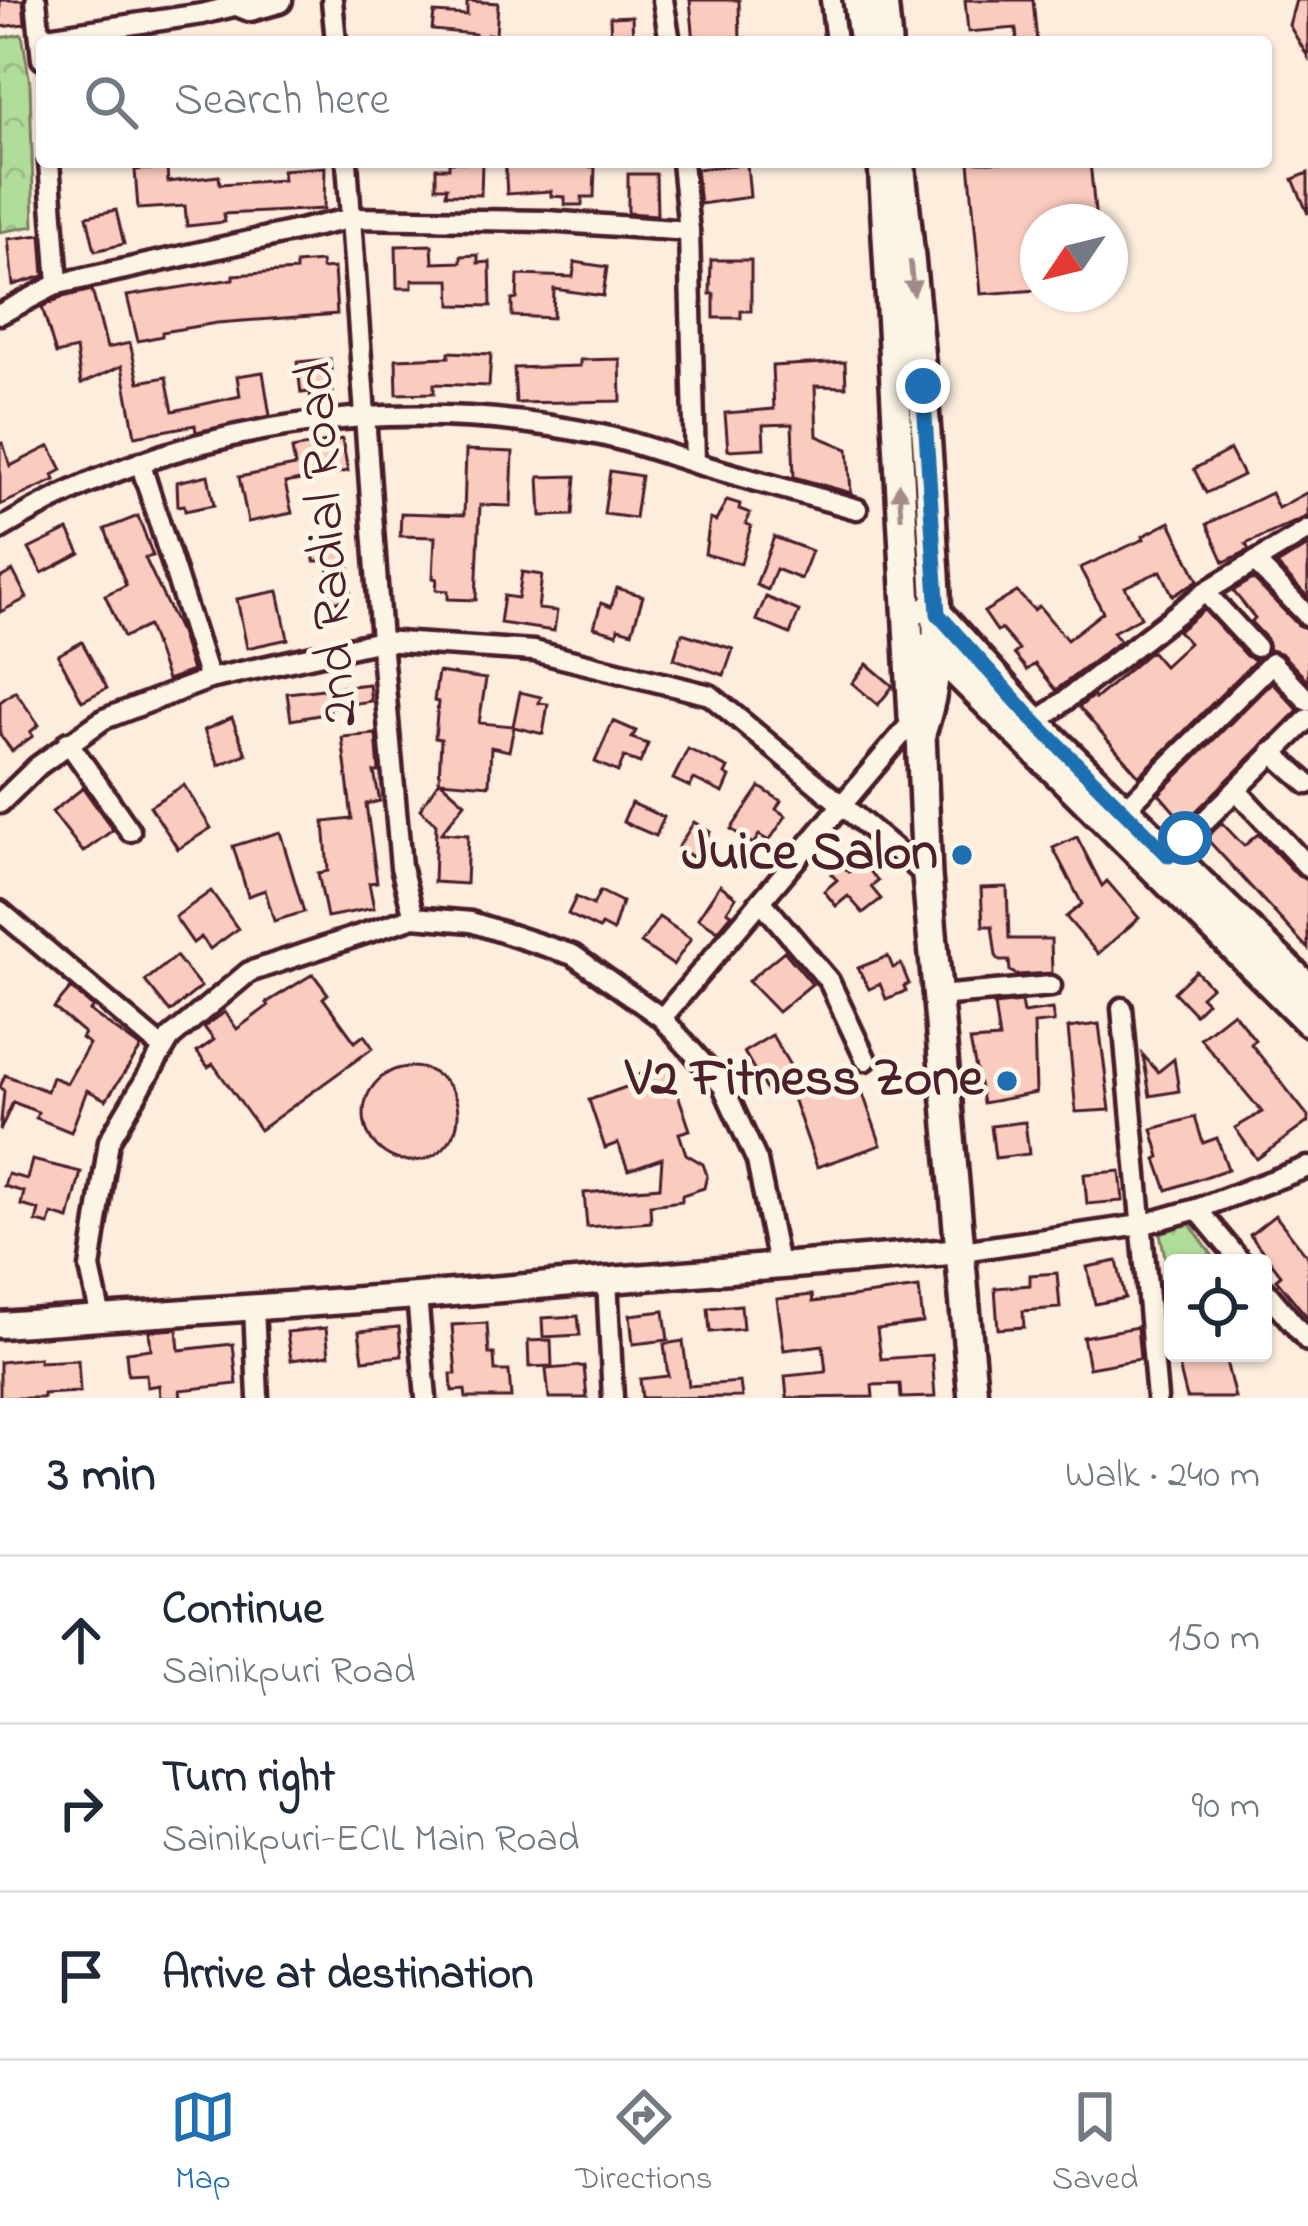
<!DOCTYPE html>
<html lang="en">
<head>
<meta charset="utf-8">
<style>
  body { margin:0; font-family:"Indie Flower",sans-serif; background:#f2f2f3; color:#1f2937 }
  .controls { position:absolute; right:36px; bottom:36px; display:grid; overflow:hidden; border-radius:12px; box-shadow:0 3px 9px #0004 }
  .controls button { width:108px; height:108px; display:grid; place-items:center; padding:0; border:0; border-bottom:3px solid #e0e1e3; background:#fff; color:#1f2937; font:60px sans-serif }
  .compass { position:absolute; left:1020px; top:204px; width:108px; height:108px; border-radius:50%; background:#fff; box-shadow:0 3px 9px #0004; rotate:235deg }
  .stop { position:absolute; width:36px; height:36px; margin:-27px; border:9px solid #1f6fb2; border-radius:50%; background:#fff }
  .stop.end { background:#1f6fb2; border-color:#fff; box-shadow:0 3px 12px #0008 }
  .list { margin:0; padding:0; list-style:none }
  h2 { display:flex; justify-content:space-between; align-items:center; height:156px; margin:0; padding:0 48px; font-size:51px }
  h2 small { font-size:39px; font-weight:400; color:#747a83 }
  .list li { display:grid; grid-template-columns:78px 1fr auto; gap:36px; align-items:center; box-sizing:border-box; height:168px; padding:0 48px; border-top:3px solid #e0e1e3 }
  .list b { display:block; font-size:45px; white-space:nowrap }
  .list p { margin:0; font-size:39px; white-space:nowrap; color:#747a83 }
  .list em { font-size:39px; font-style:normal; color:#747a83 }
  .icon { flex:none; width:66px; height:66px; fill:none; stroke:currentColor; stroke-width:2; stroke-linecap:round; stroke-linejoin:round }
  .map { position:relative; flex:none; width:1308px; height:1398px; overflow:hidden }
  .search { position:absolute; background:#fff; box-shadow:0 3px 9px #0004; left:36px; right:36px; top:36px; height:132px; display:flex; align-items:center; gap:30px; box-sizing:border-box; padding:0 42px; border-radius:12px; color:#747a83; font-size:45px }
  .sheet { height:660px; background:#fff }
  nav { display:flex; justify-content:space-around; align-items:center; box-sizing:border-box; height:168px; border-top:3px solid #e0e1e3; background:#fff; font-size:33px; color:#747a83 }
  nav a { display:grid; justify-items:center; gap:6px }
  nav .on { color:#1f6fb2 }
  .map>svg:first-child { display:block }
</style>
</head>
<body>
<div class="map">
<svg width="1308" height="1398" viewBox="0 0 1308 1398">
  <defs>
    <pattern id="park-crowns" width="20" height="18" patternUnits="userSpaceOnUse" patternTransform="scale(3)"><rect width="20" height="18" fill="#b0dc99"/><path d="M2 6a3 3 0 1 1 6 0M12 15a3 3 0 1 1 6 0" fill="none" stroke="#99bc84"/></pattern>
  </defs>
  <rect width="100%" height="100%" fill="#fceddd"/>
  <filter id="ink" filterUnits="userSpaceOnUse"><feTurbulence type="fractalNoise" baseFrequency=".00833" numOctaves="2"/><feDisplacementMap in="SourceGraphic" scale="24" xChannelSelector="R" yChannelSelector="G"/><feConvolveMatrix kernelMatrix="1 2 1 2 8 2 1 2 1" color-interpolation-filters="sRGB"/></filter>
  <g filter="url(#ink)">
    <g fill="url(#park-crowns)" stroke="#7d7e62" stroke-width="3">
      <polygon points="22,34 30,83 34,226 0,232 0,38"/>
      <polygon points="1190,1224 1218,1263 1173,1263 1173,1295 1160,1233"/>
    </g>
    <g fill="#facbbf" stroke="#4a1f2b" stroke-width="3">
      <polygon points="0,0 23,0 25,24 0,27"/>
      <polygon points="690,0 739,0 740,42 694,42"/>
      <polygon points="965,0 1033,0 1037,42 1017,42 1016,28 968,32"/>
      <polygon points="1296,0 1308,0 1308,57 1289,25"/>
      <polygon points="467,1 498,3 496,35 488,34 488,42 475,41 475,34 432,30 434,13 467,15"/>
      <polygon points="632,16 633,42 611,42 610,17"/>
      <polygon points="449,162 482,162 481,195 446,194 447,187 436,187 436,168 449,168"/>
      <polygon points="505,162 595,167 594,197 582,197 582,205 565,205 565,197 551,196 551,191 507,194"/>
      <polygon points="969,162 1090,162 1096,222 1038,222 1038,290 981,294"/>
      <polygon points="747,164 750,197 700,204 696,169"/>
      <polygon points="325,167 324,209 224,214 225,222 187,226 185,206 138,209 135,170 167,168 168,182 219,176 220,184 283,180 282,170"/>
      <polygon points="1308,173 1308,214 1293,179"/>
      <polygon points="628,174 656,174 657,215 628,213"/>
      <polygon points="116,210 124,244 95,251 87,216"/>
      <polygon points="41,235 44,276 13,285 8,239"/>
      <polygon points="432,245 433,263 461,262 461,256 478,255 478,263 490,262 491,306 451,305 450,280 412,280 412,288 397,288 396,246"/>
      <polygon points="711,260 751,260 751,311 741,311 741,318 714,318 714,294 710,294"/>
      <polygon points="321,262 322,269 334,268 337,314 217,323 162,332 162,336 138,341 127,296 233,279 233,275 296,271 296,264"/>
      <polygon points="575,262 607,267 603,296 554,289 553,318 512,316 512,300 517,299 518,275 573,277"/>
      <polygon points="92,290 107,348 130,343 139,382 166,377 173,411 240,396 237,376 263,372 270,416 196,432 195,425 135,436 122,366 81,384 76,349 56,354 42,307 63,297"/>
      <polygon points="449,352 491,354 489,386 434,384 434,393 397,394 396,359 449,357"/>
      <polygon points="330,359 333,393 311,401 310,392 301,393 297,362"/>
      <polygon points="620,359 621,401 516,403 514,368 580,366 580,360"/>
      <polygon points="845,362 846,387 815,386 817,436 848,449 851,493 794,477 792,424 763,425 764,448 728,450 725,413 774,409 772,366"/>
      <polygon points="342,439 348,471 285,483 292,513 248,522 239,477 295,466 292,449"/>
      <polygon points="0,443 3,443 10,466 50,446 62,470 53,475 55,480 0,505"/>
      <polygon points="466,450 513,452 511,506 480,505 476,600 448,599 448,591 436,590 437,579 433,578 435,537 400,536 401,513 464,515"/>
      <polygon points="1230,450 1243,475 1206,493 1194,469"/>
      <polygon points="610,471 641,476 635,518 604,514"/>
      <polygon points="208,475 214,505 185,511 184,505 178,506 177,482"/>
      <polygon points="576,476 573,515 541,516 539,477"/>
      <polygon points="1308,492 1308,516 1246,544 1249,550 1224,562 1207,524 1271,493 1278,508"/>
      <polygon points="727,500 740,504 739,509 750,513 746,524 751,526 741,564 705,554 710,519 716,521"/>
      <polygon points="138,516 153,556 145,558 180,632 192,671 167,680 148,626 124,637 105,595 126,585 105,529"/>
      <polygon points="1170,522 1198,580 1173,596 1161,571 1125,587 1141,617 1113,632 1120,641 1056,690 1035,664 1027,670 1014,654 1019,650 1001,629 997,631 984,612 1017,592 1034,610 1039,606 1067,640 1103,612 1080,568 1144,539 1143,536"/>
      <polygon points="68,530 80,553 42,573 29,549"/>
      <polygon points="774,537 812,551 801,579 776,569 768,590 756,585"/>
      <polygon points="347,539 351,600 332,602 328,561 314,561 313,541"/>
      <polygon points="1308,546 1308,597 1277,565"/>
      <polygon points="13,571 27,598 0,612 0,578"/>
      <polygon points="522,572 542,575 538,609 557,611 554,631 500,623 504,596 518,598"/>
      <polygon points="1253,579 1298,625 1308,629 1308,681 1281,653 1269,650 1267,639 1251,622 1255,618 1233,591"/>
      <polygon points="617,588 643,596 632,632 618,628 617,634 594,627 601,603 611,607"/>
      <polygon points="278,591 288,639 247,648 237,599"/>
      <polygon points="766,597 799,611 790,634 756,620"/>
      <polygon points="1204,610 1246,656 1256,660 1139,776 1079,707 1093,696 1095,699 1151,651 1164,666 1189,643 1178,631"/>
      <polygon points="682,633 733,649 724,675 674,659"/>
      <polygon points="82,642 107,688 82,701 58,655"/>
      <polygon points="867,664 893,686 878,705 852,683"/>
      <polygon points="438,672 486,679 479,723 513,726 520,692 541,697 539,703 548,704 543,734 514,727 509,751 491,747 489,785 440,781 465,803 441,833 468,835 466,884 434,882 436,824 420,809 439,781 441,739 435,738 438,702 434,701"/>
      <polygon points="1272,682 1298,710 1184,823 1159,794"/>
      <polygon points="369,684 371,701 329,707 330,713 291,720 287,693"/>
      <polygon points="15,691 39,725 30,732 33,736 12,751 0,735 0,702"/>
      <polygon points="232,718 246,754 219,765 204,730"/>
      <polygon points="613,721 636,731 632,738 648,744 640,763 624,757 618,772 595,762"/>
      <polygon points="376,734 379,772 374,772 380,801 366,804 377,882 369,883 374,908 327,917 318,873 328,871 324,822 352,819 342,737"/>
      <polygon points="688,749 728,768 725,774 730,777 723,793 694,779 690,787 673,779"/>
      <polygon points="184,785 211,828 178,849 150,806"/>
      <polygon points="760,787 781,801 776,809 786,816 769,841 759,835 753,844 731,829"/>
      <polygon points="83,788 113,830 83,852 52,812"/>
      <polygon points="631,803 664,817 656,836 623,822"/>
      <polygon points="694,822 710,832 694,858 678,847"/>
      <polygon points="1222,823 1244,846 1258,834 1298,876 1308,880 1308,949 1206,838"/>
      <polygon points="280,832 304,912 274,921 265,890 248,896 233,846"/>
      <polygon points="1077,837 1102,886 1107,881 1139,918 1098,954 1066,917 1082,904 1053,848"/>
      <polygon points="862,861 878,881 871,887 881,899 863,913 848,896 836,906 824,891 837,880 831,874 842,865 849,872"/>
      <polygon points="720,885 736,897 727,911 732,914 718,931 698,918"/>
      <polygon points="1007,887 1009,939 1051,939 1052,973 1017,975 1010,971 1009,961 1000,961 996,956 992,926 983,926 981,888"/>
      <polygon points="211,891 238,929 210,949 201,937 193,943 175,917"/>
      <polygon points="600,891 622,902 613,931 601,925 599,929 568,914 576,897 593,905"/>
      <polygon points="659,917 691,939 673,965 641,943"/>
      <polygon points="784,951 812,984 778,1012 748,981"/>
      <polygon points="176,956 201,987 170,1012 145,981"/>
      <polygon points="888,956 893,968 901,964 909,984 904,986 906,991 886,999 880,984 869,989 858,968"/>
      <polygon points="1196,971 1211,987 1201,996 1207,1002 1195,1014 1174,992"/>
      <polygon points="313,974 328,994 323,998 355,1042 364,1035 373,1048 260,1130 213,1064 208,1067 197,1052 214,1040 204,1027 225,1012 237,1029 268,1006 266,1003"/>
      <polygon points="71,988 93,1007 90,1011 141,1048 106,1100 87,1090 71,1132 36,1118 38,1112 13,1102 0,1131 4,1091 0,1087 5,1075 47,1091 52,1077 67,1083 89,1044 81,1038 84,1033 54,1008"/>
      <polygon points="1021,1002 1023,1013 1052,1009 1054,1022 1034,1024 1036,1093 983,1103 970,1041 999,1039 994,1005"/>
      <polygon points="1233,1012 1255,1040 1251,1044 1308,1116 1308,1122 1257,1159 1235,1128 1262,1112 1200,1038"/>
      <polygon points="1099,1024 1110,1110 1076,1112 1068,1028"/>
      <polygon points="772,1035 805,1091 856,1074 881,1145 817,1167 786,1078 766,1090 744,1052"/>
      <polygon points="1143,1055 1158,1072 1174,1059 1179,1091 1150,1096"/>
      <polygon points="668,1065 690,1130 679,1133 686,1154 703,1164 707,1175 704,1188 682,1195 682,1201 650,1205 651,1222 587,1227 584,1193 660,1187 662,1158 628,1170 618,1143 605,1148 589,1100 629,1086 627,1079"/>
      <circle cx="411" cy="1114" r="47"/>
      <polygon points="1195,1117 1203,1143 1217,1138 1228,1169 1167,1190 1156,1159 1160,1157 1152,1129"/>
      <polygon points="1025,1122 1029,1154 995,1158 991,1126"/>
      <polygon points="32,1160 81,1172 69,1219 52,1214 49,1225 36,1222 39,1210 21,1205 24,1192 4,1186 8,1174 27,1179"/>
      <polygon points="1120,1171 1123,1201 1087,1204 1084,1174"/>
      <polygon points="1275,1215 1308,1257 1308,1318 1276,1279 1281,1275 1250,1235"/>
      <polygon points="1117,1261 1125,1298 1095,1304 1087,1267"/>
      <polygon points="1057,1273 1060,1308 1023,1311 1024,1327 998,1329 995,1288 1030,1285 1030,1275"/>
      <polygon points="919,1288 923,1323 877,1329 881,1359 932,1355 935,1397 901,1398 900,1384 872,1385 873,1397 787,1398 785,1376 826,1372 823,1345 784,1350 777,1299 812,1295 813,1302"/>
      <polygon points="741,1305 743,1329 710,1332 708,1308"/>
      <polygon points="664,1311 668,1340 633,1344 630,1315"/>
      <polygon points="578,1316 580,1335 543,1337 542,1318"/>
      <polygon points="487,1323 489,1354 494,1354 495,1371 509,1371 511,1398 466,1398 465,1390 452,1391 451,1374 456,1374 452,1325"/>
      <polygon points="399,1327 402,1356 363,1360 359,1331"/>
      <polygon points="1137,1327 1140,1359 1089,1368 1083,1337"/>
      <polygon points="326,1328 329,1355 291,1360 287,1332"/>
      <polygon points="177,1329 179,1350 233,1344 237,1384 180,1390 181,1398 160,1398 159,1385 147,1387 146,1374 128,1375 126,1352 151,1349 149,1331"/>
      <polygon points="551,1340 552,1366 529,1367 528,1341"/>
      <polygon points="683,1341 689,1386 740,1382 742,1397 642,1398 640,1379 668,1376 664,1344"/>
      <polygon points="1213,1353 1224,1353 1235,1398 1187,1398 1178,1362"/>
      <polygon points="39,1358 39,1362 78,1360 80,1392 43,1394 43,1398 0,1398 0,1362"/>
      <polygon points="584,1366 587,1398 549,1398 546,1369"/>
    </g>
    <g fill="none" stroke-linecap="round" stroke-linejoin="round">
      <defs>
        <g id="minor">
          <polyline points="36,0 42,59"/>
          <polyline points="332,0 336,42"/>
          <polyline points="663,0 670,42"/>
          <polyline points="831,0 836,42"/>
          <polyline points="40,38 202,14 238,5"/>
          <polyline points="49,162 58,284"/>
          <polyline points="347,162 381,641 401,867 414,917"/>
          <polyline points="682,162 689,231 695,463"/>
          <polyline points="0,314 58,284 353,218 547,221 689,231"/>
          <polyline points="140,462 209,679"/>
          <path d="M0,529C181,420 396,392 601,435C634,442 666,454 698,464C751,480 804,494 857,509"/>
          <polyline points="1255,562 1308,616"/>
          <polyline points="1205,592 1256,647"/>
          <polyline points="1036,723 1205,592 1308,530"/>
          <polyline points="68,742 130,831"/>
          <polyline points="1272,752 1308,784"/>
          <polyline points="1236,790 1308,867"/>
          <polyline points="0,803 38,766 104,719 209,679 381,641 534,651 710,695 927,876"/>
          <polyline points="1124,810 1272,663 1308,701"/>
          <polyline points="1169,856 1308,719"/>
          <polyline points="762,902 829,981 866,1060"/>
          <polyline points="0,911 162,1048"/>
          <polyline points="938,996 1051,986"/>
          <polyline points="1122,1008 1157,1398"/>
          <polyline points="662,1018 918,715"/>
          <polyline points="1197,1209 1242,1263"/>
          <polyline points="962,1251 1141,1225 1197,1209 1308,1167"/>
          <polyline points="607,1279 613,1398"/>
          <polyline points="1263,1288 1308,1341"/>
          <polyline points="417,1296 426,1398"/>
          <polyline points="254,1307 258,1398"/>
          <polyline points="101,1318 90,1268 109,1141 170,1038 249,972 414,917 471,922 573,955 662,1018 723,1086 757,1161 778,1264"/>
        </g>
        <g id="tertiary">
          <polyline points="230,0 250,8 279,0"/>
          <polyline points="0,1325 417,1296 962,1251"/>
        </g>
        <g id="secondary">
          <polyline points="858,0 864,42"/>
          <polyline points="883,0 887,42"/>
          <polyline points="883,162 913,717 921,734 927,876 973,1398"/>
          <path d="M900,162C913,284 926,406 932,529C936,597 945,665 922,730"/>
          <polyline points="929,610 938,614 1036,723 1308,988"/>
          <polyline points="930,646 1308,1021"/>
        </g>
      </defs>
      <use href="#minor" stroke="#4a1f2b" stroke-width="27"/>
      <use href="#tertiary" stroke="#4a1f2b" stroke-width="33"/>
      <use href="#secondary" stroke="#4a1f2b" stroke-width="36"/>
      <use href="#minor" stroke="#fcf5e5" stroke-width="18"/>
      <use href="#tertiary" stroke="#fcf5e5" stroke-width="24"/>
      <use href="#secondary" stroke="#fcf5e5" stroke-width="27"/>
    </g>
    <defs><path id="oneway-solid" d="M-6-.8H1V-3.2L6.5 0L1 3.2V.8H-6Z" transform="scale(3)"/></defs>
    <g fill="#a38a88">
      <use href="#oneway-solid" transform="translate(912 278) rotate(84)"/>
      <use href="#oneway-solid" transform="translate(900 501) rotate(-94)"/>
    </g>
  </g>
  <g fill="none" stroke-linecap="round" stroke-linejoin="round" filter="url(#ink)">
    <polyline stroke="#1f6fb2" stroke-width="15" points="923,386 938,614 1036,723 1169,856 1185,838"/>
  </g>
  <g fill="#1f6fb2" stroke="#fcf5e5" stroke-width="4.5">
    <circle cx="962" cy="855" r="12"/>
    <circle cx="1007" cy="1081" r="12"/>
  </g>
  <g text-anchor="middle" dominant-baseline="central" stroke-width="10" stroke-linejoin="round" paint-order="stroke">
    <g font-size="54" fill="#4a1f2b" stroke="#fcf5e5">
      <text transform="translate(330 544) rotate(-94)">2nd Radial Road</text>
    </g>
    <g font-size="54" font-weight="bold" fill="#4a1f2b" stroke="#fcf5e5" text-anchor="end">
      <text x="938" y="855">Juice Salon</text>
      <text x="983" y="1081">V2 Fitness Zone</text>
    </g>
  </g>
</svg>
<div class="controls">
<button><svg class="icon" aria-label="locate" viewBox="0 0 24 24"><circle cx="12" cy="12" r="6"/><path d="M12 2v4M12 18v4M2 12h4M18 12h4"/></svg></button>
</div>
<svg class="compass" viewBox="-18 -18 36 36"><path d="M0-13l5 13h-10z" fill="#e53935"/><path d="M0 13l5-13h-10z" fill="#747a83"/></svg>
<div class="stop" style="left:1185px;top:838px"></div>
<div class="stop end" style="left:923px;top:386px"></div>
<div class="search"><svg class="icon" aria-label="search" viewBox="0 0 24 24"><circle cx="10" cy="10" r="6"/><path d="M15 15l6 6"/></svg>Search here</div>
</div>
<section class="sheet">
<h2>3 min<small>Walk · 240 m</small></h2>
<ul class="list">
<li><svg class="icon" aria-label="ahead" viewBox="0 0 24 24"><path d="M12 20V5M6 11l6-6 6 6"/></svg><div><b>Continue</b><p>Sainikpuri Road</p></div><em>150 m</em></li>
<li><svg class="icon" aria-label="right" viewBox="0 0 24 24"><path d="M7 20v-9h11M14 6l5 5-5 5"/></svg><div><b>Turn right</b><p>Sainikpuri-ECIL Main Road</p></div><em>90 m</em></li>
<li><svg class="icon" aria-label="arrive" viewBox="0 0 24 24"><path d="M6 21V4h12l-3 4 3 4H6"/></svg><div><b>Arrive at destination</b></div></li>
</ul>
</section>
<nav>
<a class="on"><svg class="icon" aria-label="map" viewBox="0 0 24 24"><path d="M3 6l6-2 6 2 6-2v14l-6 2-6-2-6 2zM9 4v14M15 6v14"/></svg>Map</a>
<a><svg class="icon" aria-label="directions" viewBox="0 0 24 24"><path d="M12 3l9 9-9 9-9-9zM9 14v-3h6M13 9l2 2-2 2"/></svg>Directions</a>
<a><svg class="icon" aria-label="saved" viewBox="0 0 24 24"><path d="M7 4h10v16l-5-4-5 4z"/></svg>Saved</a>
</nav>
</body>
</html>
